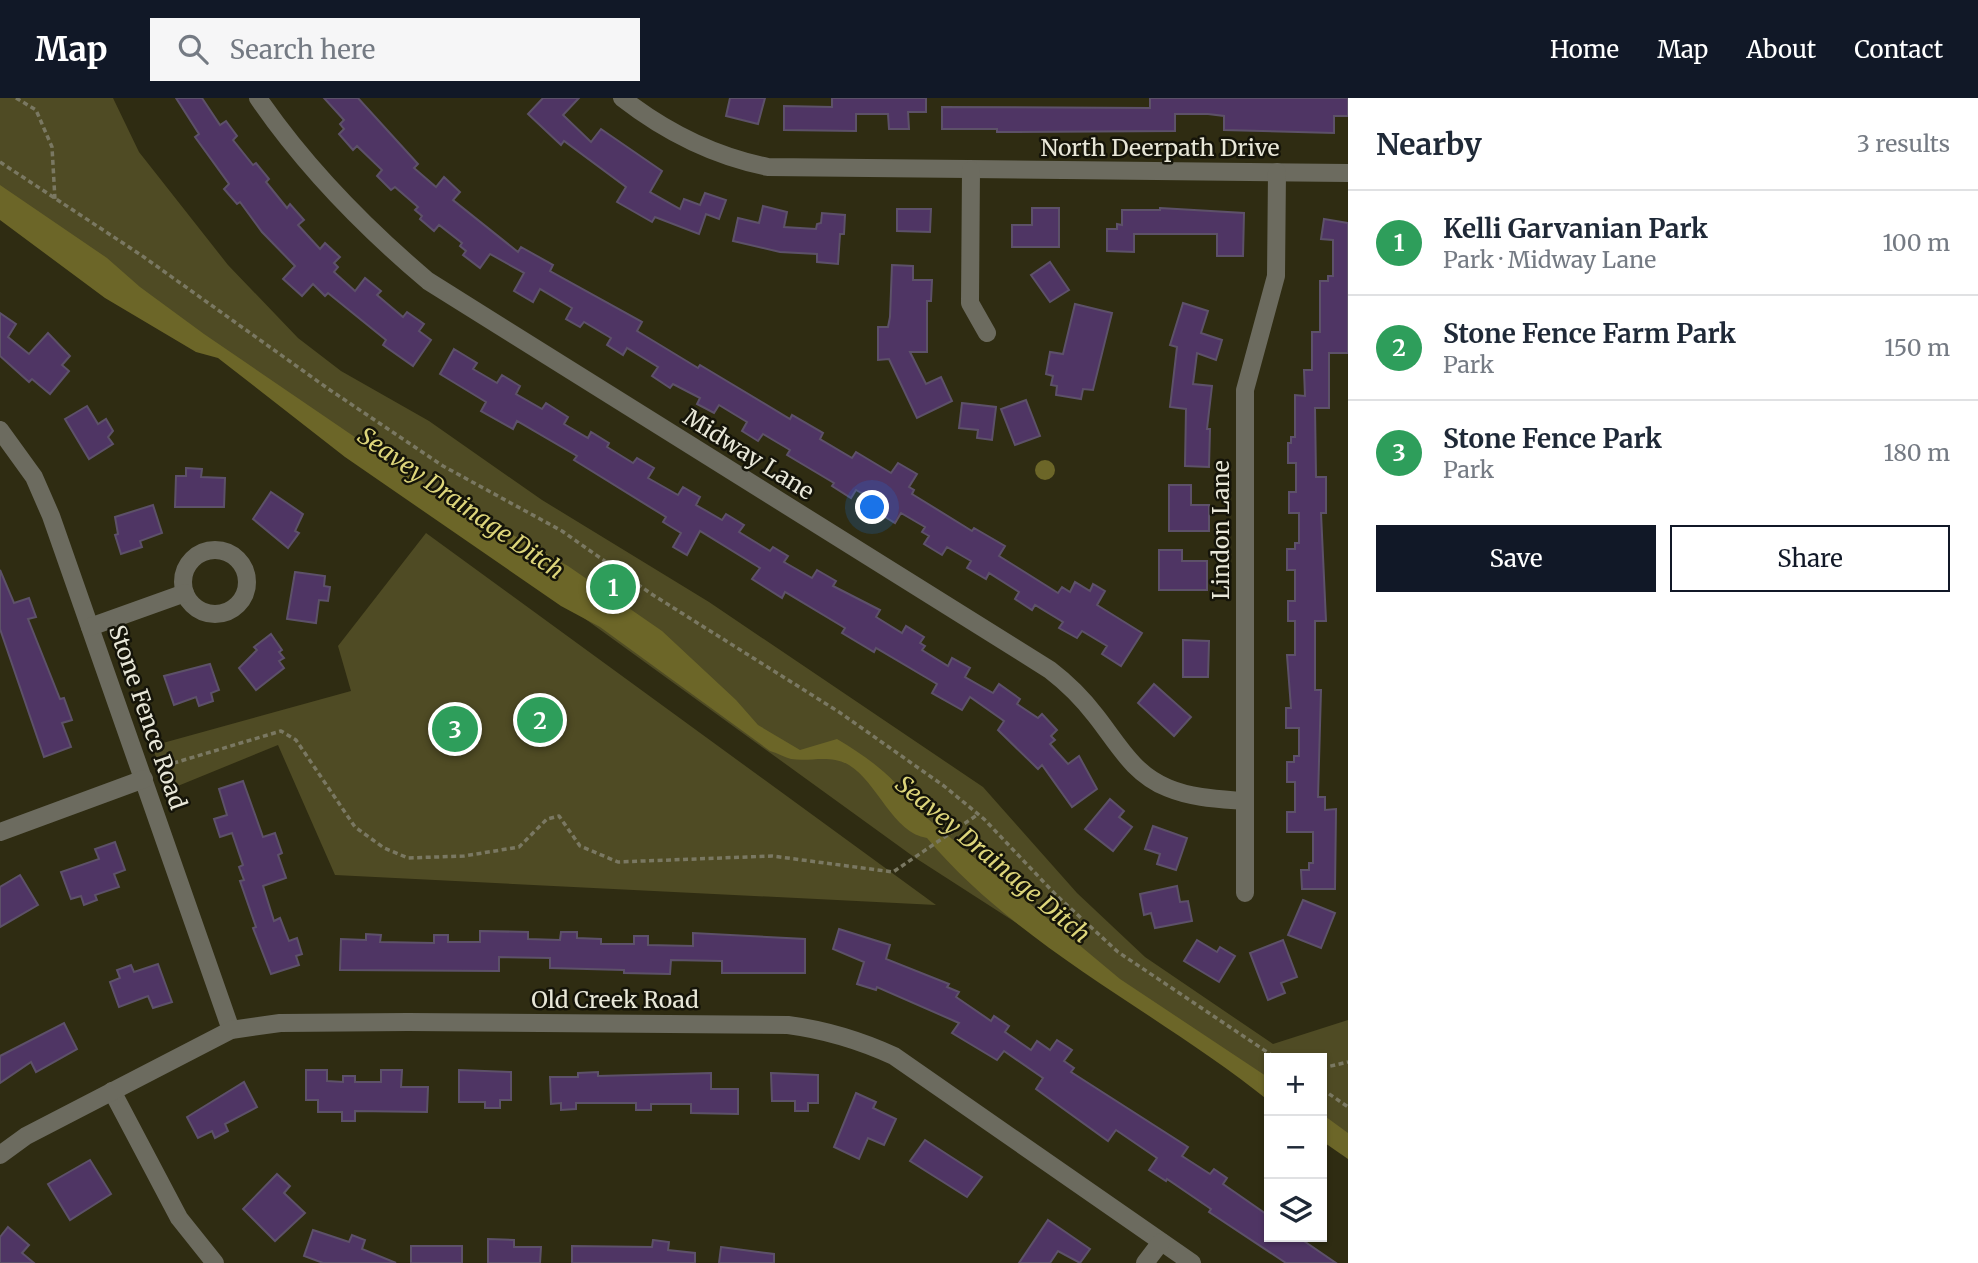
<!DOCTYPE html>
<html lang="en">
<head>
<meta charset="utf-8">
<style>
  body { margin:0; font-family:Merriweather,serif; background:#f6f6f7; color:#1f2937 }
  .controls { position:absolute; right:21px; bottom:21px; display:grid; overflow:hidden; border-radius:0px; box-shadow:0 2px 5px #0004 }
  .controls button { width:63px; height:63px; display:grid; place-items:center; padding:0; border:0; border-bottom:2px solid #e0e1e3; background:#fff; color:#1f2937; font:35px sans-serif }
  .you { position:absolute; left:873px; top:410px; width:24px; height:24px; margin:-18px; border:5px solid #fff; border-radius:50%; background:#1a73e8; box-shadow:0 0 0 10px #1a73e833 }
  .badge { display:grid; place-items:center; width:46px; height:46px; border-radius:50%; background:#111827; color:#fff; font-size:23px; font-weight:700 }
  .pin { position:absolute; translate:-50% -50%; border:4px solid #fff; box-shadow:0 2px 7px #0006 }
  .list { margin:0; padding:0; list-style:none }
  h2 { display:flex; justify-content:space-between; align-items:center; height:91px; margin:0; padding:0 28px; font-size:30px }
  h2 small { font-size:23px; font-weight:400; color:#747a83 }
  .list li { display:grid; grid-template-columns:46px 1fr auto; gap:21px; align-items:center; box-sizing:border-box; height:105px; padding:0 28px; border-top:2px solid #e0e1e3 }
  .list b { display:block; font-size:26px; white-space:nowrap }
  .list p { margin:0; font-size:23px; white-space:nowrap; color:#747a83 }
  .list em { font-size:23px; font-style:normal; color:#747a83 }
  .actions { display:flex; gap:14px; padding:21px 28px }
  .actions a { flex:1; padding:16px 0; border:2px solid #111827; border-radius:0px; text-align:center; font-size:24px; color:#111827 }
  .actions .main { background:#111827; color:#fff }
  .icon { flex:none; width:38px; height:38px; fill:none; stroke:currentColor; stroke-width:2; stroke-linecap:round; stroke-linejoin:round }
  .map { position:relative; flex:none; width:1348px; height:1165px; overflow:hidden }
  header { display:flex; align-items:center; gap:42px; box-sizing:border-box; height:98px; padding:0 35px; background:#111827; color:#fff }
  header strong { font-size:33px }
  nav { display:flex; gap:38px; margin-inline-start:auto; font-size:24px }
  .search { width:490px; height:63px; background:#f6f6f7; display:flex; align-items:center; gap:18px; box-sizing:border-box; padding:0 24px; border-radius:0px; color:#747a83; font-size:26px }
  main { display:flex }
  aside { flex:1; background:#fff }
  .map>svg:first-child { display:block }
</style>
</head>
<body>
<header>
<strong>Map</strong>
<div class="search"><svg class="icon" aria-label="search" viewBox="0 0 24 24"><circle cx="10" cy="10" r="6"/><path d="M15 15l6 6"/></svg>Search here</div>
<nav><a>Home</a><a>Map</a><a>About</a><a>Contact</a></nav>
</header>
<main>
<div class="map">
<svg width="1348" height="1165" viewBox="0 0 1348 1165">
  <rect width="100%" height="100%" fill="#2f2c12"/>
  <g fill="#4f4b24">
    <polygon points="0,0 113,0 139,54 228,167 298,240 341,273 429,323 542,402 709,504 983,689 1077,795 1145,859 1273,946 1348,922 1348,1036 1322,1020 1322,960 1269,960 1269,988 914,759 41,127 0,95"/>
    <polygon points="426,435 936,807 335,777 278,647 168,692 152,648 351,593 338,548"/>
  </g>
  <g fill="#6c6628">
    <path d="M0,87L107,160L140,189L204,236L387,361L454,404L568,468L662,533L736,602L758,627L800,652L837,641C869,660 895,679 916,711L1120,881L1269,980V1003C1161,916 1016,847 927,740C893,735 878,685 849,667C830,656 811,664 791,661C784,659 777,655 770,653L600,529L561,508L345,359L218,260L196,254L105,200L0,122Z"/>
    <circle cx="1045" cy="372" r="10"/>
    <polygon points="1322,1016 1348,1035 1348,1061 1322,1043"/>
  </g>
  <g fill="#4f3564" stroke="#5d5169" stroke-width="2">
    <polygon points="176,0 202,0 220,27 226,23 237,38 233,42 253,67 256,65 269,81 266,84 287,110 290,106 304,122 298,127 320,151 325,145 340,159 334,165 338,169 334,174 355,193 365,180 381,193 377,197 403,219 407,214 424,226 419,233 431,242 413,268 383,247 386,242 328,195 325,198 313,186 302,198 283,181 295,168 262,134 240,104 237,106 224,91 229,86 195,39 199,36"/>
    <polygon points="324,0 358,0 418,66 414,70 436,89 444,79 460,94 453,102 518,154 521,149 553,167 550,173 642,224 637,233 698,270 700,267 790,321 792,317 823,335 820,341 852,360 856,354 891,375 898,365 917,376 909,389 914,392 912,396 972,433 974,430 1005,448 999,458 1058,495 1062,489 1070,494 1075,484 1090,493 1093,486 1105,493 1097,507 1142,535 1121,568 1102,556 1107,548 1082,533 1077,540 1059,530 1063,524 1035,507 1032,512 1015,501 1019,494 989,475 986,481 967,470 971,463 947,449 942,457 924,446 929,438 922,434 925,429 901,415 895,425 877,414 881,406 856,392 851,400 832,388 834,385 787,357 790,352 763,336 758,343 742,333 747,324 719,307 714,315 697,306 700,300 673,286 670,290 652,278 658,269 627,250 623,257 607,247 611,240 584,224 580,229 566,221 572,210 540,191 533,204 514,193 524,175 490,156 480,170 463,157 466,153 460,148 462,145 439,127 434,133 420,121 422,118 415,112 418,109 395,89 391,92 377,78 382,72 357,48 353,52 339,36 344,31 340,26 344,22"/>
    <polygon points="543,0 579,0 563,17 591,44 601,31 662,73 650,94 680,111 684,101 700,107 705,95 726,102 719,121 706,116 699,136 655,119 652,124 617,104 626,89 564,43 561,47 528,16"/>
    <polygon points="730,0 765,0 758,26 726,18"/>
    <polygon points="832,0 926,0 926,14 908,14 909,31 889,31 888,16 856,16 856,33 784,32 784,8 832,9"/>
    <polygon points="1150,0 1348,0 1348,18 1334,18 1334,35 1224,32 1224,18 1208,16 1175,16 1175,33 997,34 997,31 942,31 942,9 1150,10"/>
    <polygon points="763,108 787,114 784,129 816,131 817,126 821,125 822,115 845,117 844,136 840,136 838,166 817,164 817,156 780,154 733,143 738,120 759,125"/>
    <polygon points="1032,110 1059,110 1059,149 1012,149 1012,127 1032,127"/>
    <polygon points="1160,110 1244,115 1243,158 1217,158 1217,136 1134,136 1134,154 1107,153 1107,131 1117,131 1117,126 1122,127 1122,112 1160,112"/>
    <polygon points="897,111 931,111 930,134 897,133"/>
    <polygon points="1324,121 1348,125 1348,255 1329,255 1329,310 1315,310 1316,379 1326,379 1326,415 1321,415 1326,523 1315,523 1315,592 1321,592 1318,699 1325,699 1325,712 1336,711 1335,791 1302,791 1301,772 1309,772 1309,765 1313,765 1313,734 1287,734 1287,714 1295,714 1295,684 1287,684 1287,664 1294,664 1294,658 1299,658 1299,630 1286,630 1286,610 1291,610 1287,557 1295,557 1295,523 1288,523 1288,503 1295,503 1295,472 1287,472 1287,451 1295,451 1295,445 1299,445 1299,415 1289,415 1289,394 1296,394 1296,365 1288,365 1288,345 1291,345 1291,339 1295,339 1295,297 1305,298 1304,272 1312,272 1312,234 1320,234 1320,183 1328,183 1328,178 1333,178 1333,142 1321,141"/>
    <polygon points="1050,164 1069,192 1050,204 1031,177"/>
    <polygon points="892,167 913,168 913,182 932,182 931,203 927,203 927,254 910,254 926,286 941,279 952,303 917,320 889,261 878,262 878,229 888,229 890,219"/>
    <polygon points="1183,205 1208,213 1201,235 1222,242 1216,262 1197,255 1193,286 1212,288 1207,331 1210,331 1209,369 1185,368 1186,311 1170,309 1177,249 1170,247"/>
    <polygon points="1075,206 1112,215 1093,292 1083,291 1081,301 1056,297 1057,288 1051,287 1053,278 1046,276 1050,254 1063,256"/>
    <polygon points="0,215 16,226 8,239 29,256 48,235 70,258 62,267 69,273 50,296 32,281 29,284 0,258"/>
    <polygon points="454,251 477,265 473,271 497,285 502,277 520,288 516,296 542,311 546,305 568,319 564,326 588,340 591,334 609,345 607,349 633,365 637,360 654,370 648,380 678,397 683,389 700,399 696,407 722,422 726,416 744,427 739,434 770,453 773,449 788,458 784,464 812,480 817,472 836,483 833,488 880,512 876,519 902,535 906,528 924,539 920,545 925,548 922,552 948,568 952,560 970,570 965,579 993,595 999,586 1020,601 1017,606 1038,620 1042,616 1057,632 1051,638 1055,642 1050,646 1068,666 1079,658 1097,691 1072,709 1042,667 1038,671 998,632 1004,623 970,599 962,612 932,595 937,586 876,550 874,554 842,535 845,530 785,494 782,500 752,481 760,470 700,433 687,457 673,449 681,435 663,424 666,419 574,362 577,358 517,323 513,331 481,313 486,304 440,276"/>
    <polygon points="1026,302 1040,338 1015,347 1001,311"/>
    <polygon points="962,305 996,309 992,342 977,340 978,332 959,330"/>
    <polygon points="87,308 98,326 106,321 113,333 108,339 113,346 89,361 65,321"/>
    <polygon points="186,370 202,371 201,379 225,380 224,409 175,409 176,378 186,378"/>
    <polygon points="1169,387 1191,387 1191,407 1209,407 1209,433 1169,433"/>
    <polygon points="271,394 303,416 295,433 299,435 288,450 253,421"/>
    <polygon points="153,407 162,435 140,443 142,449 121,456 115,437 118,436 115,419"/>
    <polygon points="1159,452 1182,452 1182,463 1207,463 1207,492 1159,492"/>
    <polygon points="0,472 14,505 29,500 36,519 28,521 60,601 64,600 72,622 62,625 71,649 44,659 0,531"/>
    <polygon points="295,474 325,478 324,488 330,489 328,503 319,502 316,525 287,521"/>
    <polygon points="271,536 282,552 279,554 284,560 279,563 284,570 256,592 239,570 257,552 254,549"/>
    <polygon points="1183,542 1209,543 1208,579 1183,579"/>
    <polygon points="210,566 219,592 211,595 213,603 199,608 196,599 174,607 164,578"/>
    <polygon points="1154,586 1191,619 1174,638 1138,605"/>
    <polygon points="243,683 263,739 275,735 282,755 278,757 286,780 263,788 274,823 280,820 289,843 297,840 302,856 296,858 299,867 271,876 253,830 256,829 240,783 244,782 239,769 243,767 232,735 220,739 214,721 227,717 219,691"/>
    <polygon points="1110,701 1124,713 1119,719 1132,729 1113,753 1085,731"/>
    <polygon points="1153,728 1187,740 1176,772 1157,766 1160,756 1145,751"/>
    <polygon points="115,744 125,772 114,776 119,789 95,797 97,802 84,807 81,798 71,801 61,774 99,761 95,751"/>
    <polygon points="20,777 38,807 0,829 0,789"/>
    <polygon points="1177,788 1180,804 1188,803 1192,823 1155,830 1151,815 1144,817 1140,796"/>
    <polygon points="1303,802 1335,815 1321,850 1288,837"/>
    <polygon points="839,831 890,847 886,861 949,886 947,889 959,894 956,899 991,923 994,918 1009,928 1005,934 1031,952 1037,943 1050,952 1057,942 1072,952 1064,963 1074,970 1071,974 1188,1049 1182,1058 1210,1076 1214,1071 1227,1080 1223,1086 1269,1118 1269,1139 1298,1139 1336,1165 1286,1165 1209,1114 1211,1111 1167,1081 1166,1083 1149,1072 1157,1060 1116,1032 1108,1043 1036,991 1043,980 1004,953 997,962 952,935 959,925 877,889 876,892 857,886 864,864 833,851"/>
    <polygon points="480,833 528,834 528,841 560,842 561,834 577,834 577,840 601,841 601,846 634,846 634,838 648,838 648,847 693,848 693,835 805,841 805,875 722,875 722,863 671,862 670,876 624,875 624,872 550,870 550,860 499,859 499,873 340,872 341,841 366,842 366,836 381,837 380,844 434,845 434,837 448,837 448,844 480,844"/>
    <polygon points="1197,842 1217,854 1220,849 1235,858 1219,884 1184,863"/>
    <polygon points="1283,842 1297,879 1281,885 1285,895 1268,902 1250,855"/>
    <polygon points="158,866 172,904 153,910 148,898 119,909 110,884 120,880 117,872 131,867 134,874"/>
    <polygon points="64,925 77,951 36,974 31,964 0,985 0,958"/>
    <polygon points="306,972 327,972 327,983 343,984 343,978 355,978 355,984 381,984 381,972 402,972 401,989 428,989 427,1014 355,1013 355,1023 342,1023 342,1014 318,1014 318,1002 306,1002"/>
    <polygon points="459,972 511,974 511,1002 500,1002 500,1010 485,1010 485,1004 459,1004"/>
    <polygon points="598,974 598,978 711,975 711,991 738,991 738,1016 691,1015 691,1006 651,1006 651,1012 636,1012 636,1005 576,1005 576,1011 561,1012 561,1005 551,1006 550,979 578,979 578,975"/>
    <polygon points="771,975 818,977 818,1005 808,1005 808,1013 795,1013 795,1003 772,1003"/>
    <polygon points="244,984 257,1009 225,1026 228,1033 215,1040 212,1033 198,1040 187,1019"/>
    <polygon points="856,995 876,1004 873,1010 896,1021 884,1047 868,1040 859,1061 834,1049"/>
    <polygon points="925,1042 982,1079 967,1099 910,1063"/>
    <polygon points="90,1062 111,1096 70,1122 48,1086"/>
    <polygon points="277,1076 290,1088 284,1095 305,1115 275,1143 243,1111"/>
    <polygon points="1048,1122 1090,1151 1080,1165 1058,1153 1050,1165 1019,1165"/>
    <polygon points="8,1129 29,1147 22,1155 34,1165 0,1165 0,1139"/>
    <polygon points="313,1132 349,1144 352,1137 365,1142 362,1151 396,1165 323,1165 304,1158"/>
    <polygon points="488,1141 514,1142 514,1149 541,1149 540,1165 488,1165"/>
    <polygon points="653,1142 669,1144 668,1152 695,1155 695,1165 572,1165 572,1148 652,1149"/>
    <rect x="411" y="1148" width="51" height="17"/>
    <polygon points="721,1149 774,1156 774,1165 719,1165"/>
  </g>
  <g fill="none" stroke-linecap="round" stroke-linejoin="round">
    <g stroke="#7a7862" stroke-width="3.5" stroke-dasharray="5 3.5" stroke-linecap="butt">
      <polyline points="16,0 36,12 52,49 55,102"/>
      <polyline points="0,64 141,157 330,292 443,368 562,433 653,497 839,614 944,688 984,721 1056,797 1118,854 1276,960"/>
      <polyline points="157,670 281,633 296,642 355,729 384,750 408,760 464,758 519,749 547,721 559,718 580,748 618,764 772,758 893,774 977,717"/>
      <polyline points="1322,970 1348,964"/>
      <polyline points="1322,991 1348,1009"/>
    </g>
    <g stroke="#6c6b5f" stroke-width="18">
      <path d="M258,0C306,70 363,128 428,183L1050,572C1067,585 1083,601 1096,618C1118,646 1133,676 1168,690C1192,700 1218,701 1243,703"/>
      <path d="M622,0C667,35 713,58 768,69L1348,75"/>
      <polyline points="971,72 970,205 987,235"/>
      <polyline points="0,332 34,379 51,418 231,932"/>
      <circle cx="215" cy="484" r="32"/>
      <polyline points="90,529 185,495"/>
      <polyline points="0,734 144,681"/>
      <polyline points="1245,795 1245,292 1276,178 1277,74"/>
      <polyline points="112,993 179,1120 215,1165"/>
      <path d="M0,1057L26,1038L231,932L280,925L408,924L788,927C826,932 859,942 894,958L1192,1165"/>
      <polyline points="1145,1165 1161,1144"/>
    </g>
  </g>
  <g text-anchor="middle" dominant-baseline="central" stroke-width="5" stroke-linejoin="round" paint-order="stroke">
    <g font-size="23" fill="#e8e7d8" stroke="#151409">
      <text x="1160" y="49">North Deerpath Drive</text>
      <text transform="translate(749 356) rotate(32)">Midway Lane</text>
      <text transform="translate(1220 432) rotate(-90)">Lindon Lane</text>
      <text transform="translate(148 619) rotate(71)">Stone Fence Road</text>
      <text x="615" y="901">Old Creek Road</text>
    </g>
    <g font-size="24" font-style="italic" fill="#ddd57a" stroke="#151409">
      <text transform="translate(461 405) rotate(35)">Seavey Drainage Ditch</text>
      <text transform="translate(993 761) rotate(40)">Seavey Drainage Ditch</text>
    </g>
  </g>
</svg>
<div class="controls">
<button>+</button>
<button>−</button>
<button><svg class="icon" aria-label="layers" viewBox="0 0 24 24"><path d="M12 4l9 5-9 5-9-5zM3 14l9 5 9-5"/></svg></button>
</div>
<div class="you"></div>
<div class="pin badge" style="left:613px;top:489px;background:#2e9e5b">1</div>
<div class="pin badge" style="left:540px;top:622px;background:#2e9e5b">2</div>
<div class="pin badge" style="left:455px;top:631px;background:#2e9e5b">3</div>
</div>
<aside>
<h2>Nearby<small>3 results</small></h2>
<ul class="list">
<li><span class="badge" style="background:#2e9e5b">1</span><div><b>Kelli Garvanian Park</b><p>Park · Midway Lane</p></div><em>100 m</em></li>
<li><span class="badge" style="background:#2e9e5b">2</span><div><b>Stone Fence Farm Park</b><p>Park</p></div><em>150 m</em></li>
<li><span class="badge" style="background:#2e9e5b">3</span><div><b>Stone Fence Park</b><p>Park</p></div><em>180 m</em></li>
</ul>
<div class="actions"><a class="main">Save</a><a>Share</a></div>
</aside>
</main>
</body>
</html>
